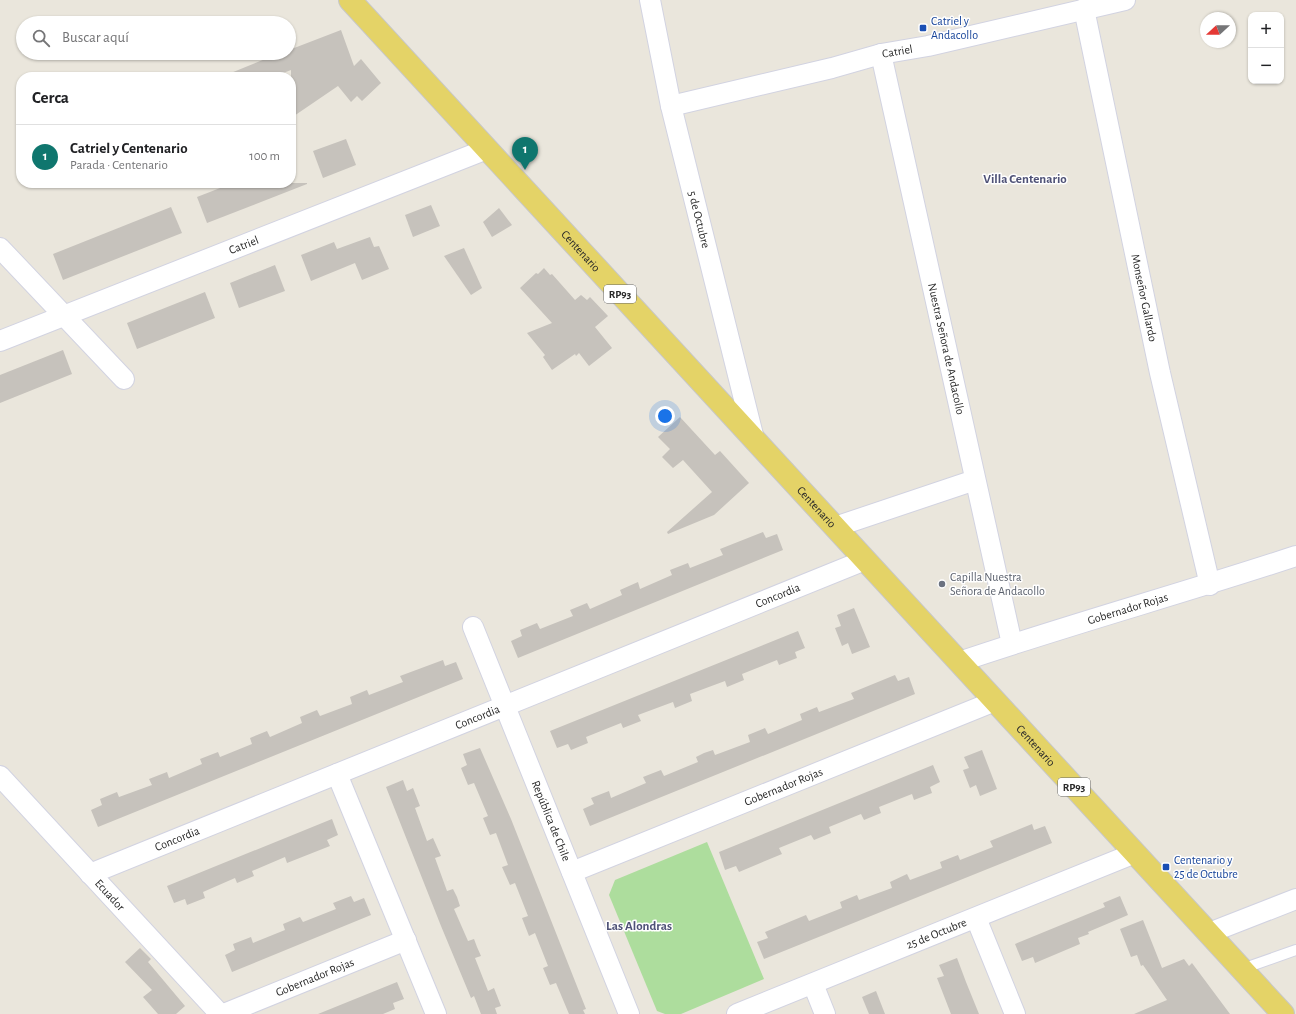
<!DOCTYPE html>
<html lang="es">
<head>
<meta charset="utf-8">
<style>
  body { margin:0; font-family:"Alegreya Sans",sans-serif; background:#f6f6f6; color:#202124 }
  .controls { position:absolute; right:12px; top:12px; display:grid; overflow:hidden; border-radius:8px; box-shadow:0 1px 3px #0004 }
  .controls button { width:36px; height:36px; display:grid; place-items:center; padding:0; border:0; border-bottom:1px solid #e0e0e0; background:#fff; color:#202124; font:20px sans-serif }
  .compass { position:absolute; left:1200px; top:12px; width:36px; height:36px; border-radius:50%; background:#fff; box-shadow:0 1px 3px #0004; rotate:249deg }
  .you { position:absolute; left:665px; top:416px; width:14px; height:14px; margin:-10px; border:3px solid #fff; border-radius:50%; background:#1a73e8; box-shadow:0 0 0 6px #1a73e833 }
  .badge { display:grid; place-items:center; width:26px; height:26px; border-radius:50%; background:#0f766e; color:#fff; font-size:13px; font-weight:700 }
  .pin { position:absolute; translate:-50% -33px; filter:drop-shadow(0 1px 2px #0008) }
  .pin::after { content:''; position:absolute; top:21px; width:14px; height:12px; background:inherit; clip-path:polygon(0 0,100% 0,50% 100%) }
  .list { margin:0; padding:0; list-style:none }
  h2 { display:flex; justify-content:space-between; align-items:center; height:52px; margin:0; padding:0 16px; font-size:17px }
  h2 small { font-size:13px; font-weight:400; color:#757577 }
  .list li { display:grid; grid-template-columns:26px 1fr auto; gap:12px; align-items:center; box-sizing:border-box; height:64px; padding:0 16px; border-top:1px solid #e0e0e0 }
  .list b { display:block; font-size:15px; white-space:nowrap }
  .list p { margin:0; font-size:13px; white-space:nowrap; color:#757577 }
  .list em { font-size:13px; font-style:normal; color:#757577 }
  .icon { flex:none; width:22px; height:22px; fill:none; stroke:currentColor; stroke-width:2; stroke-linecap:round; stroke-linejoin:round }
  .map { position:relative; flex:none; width:1296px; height:1014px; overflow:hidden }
  .search { position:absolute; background:#fff; box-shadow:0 1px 3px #0004; left:16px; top:16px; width:280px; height:44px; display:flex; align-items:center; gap:10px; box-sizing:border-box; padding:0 14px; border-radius:22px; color:#757577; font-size:15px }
  .panel { position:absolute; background:#fff; box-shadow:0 1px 3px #0004; left:16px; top:72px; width:280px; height:116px; border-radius:16px }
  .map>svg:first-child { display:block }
</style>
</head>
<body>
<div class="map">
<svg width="1296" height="1014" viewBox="0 0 1296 1014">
  <rect width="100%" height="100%" fill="#eae6dc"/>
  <polygon fill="#addd9d" points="707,842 764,979 681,1014 665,1014 657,1011 609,895 615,880"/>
  <g fill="#c6c2bc">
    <polygon points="341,30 354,66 361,59 381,83 362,101 357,96 351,102 338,86 291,118 291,70 273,77 270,73 258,77 221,77 280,53 289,53 289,50"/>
    <polygon points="346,139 356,165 323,178 313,151"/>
    <polygon points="233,183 307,183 307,184 207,223 197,197"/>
    <polygon points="431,205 440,226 413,237 405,215"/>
    <polygon points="171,207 182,233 63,280 53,254"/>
    <polygon points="499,208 512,225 492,237 483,222"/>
    <polygon points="370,237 374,247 379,246 389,269 362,280 355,263 311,281 301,255 334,242 337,249"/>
    <polygon points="464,248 482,288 471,295 444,256"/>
    <polygon points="275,265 285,291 239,308 230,283"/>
    <polygon points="544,268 550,275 552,274 575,300 581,295 587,300 590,297 608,316 595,327 612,348 589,366 579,353 576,356 575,354 552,370 543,357 545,355 527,333 552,323 520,288 536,273 538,274"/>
    <polygon points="205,292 215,318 137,349 127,323"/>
    <polygon points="63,350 72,374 0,403 0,375"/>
    <polygon points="680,417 715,455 720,451 749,483 714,515 668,534 667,532 712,492 683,460 673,468 662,457 670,449 658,437"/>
    <polygon points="763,532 766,538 777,534 783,550 518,658 511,641 522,636 520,630 537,623 540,629 573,616 570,610 587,603 590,609 622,595 620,590 638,582 640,589 672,575 670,570 688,563 690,568 723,555 720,549"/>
    <polygon points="854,608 870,647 852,654 848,643 842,646 835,628 841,626 837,615"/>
    <polygon points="798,631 805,648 795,652 797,658 779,665 777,660 742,674 744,680 727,687 725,681 690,694 692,701 675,708 673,702 638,715 641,721 623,728 621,723 586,737 588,743 571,750 568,744 557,748 550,731"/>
    <polygon points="443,660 445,666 456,662 463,679 98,827 91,810 102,805 100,799 117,792 119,797 152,785 149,779 167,772 169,778 202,764 200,759 218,752 220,757 252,744 250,738 267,731 270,737 302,723 300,717 317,710 320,716 352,704 350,697 367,690 369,695 403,682 400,676"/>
    <polygon points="895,675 898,681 909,677 915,694 590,826 583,809 594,804 591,798 609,791 611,798 646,783 643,777 661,770 664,776 698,762 696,757 704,753 713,750 715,755 750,742 748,735 765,728 768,734 802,720 800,714 817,707 819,712 854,699 851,693"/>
    <polygon points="480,748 511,819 586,1009 583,1010 585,1014 569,1014 556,983 550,985 543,968 548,966 535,933 529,936 522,918 528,916 515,883 510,885 502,867 508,865 496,833 490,835 483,818 488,816 474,783 468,785 461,768 467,765 463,754"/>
    <polygon points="982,750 997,789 980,796 976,785 970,788 963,770 969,768 964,757"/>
    <polygon points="933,765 940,782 930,787 932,793 914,800 912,794 879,807 881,813 864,820 861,814 829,827 831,833 814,840 811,835 779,848 782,854 739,872 736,866 725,870 719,852"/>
    <polygon points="403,780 407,791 413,788 420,806 415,808 427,841 433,838 441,856 435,858 447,891 453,889 457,897 460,906 454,909 468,941 474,939 477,947 481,956 475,958 488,991 494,988 501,1006 495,1008 497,1014 481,1014 474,996 471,998 441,926 386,787"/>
    <polygon points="332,819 338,835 327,840 330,846 287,863 285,857 252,871 254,876 237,883 235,878 203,892 205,898 187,905 185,899 174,903 167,886"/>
    <polygon points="1032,824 1034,830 1045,826 1052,843 764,959 757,942 768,938 765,932 806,915 809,921 842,908 840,902 857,895 859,900 892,888 890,882 907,874 910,880 942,868 940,862 958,855 960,860 993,847 990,841"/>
    <polygon points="351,896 354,902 364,898 371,915 232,972 225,955 235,950 233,944 251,937 253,943 285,930 283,924 300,917 303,922 336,909 333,903"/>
    <polygon points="1120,896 1128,915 1088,932 1089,934 1078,938 1080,944 1035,963 1033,957 1022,961 1015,944 1105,907 1103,903"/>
    <polygon points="1143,920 1162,968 1184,959 1189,966 1192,963 1230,1014 1134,1014 1167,1000 1143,965 1141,966 1137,955 1131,957 1120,929"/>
    <polygon points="140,948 151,959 148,962 185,1006 176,1014 158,1014 143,997 152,990 125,962"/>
    <polygon points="957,958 966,982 979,1014 951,1014 937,978 944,976 939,965"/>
    <polygon points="397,982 404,999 393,1003 395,1009 383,1014 318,1014"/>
    <polygon points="876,991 885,1014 869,1014 862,997"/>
  </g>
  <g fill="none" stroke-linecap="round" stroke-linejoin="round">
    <defs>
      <polyline id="lane" points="1242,969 1296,950"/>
      <g id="street">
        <path id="s1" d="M650,0L671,106L754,439"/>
        <path id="s2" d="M1084,9L1160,373L1210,585"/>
        <path id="s3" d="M881,54L1012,644"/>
        <path id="s4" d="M671,106L832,68L881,54L928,46L1125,0"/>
        <polyline points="0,248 124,379"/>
        <path id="s5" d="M0,341L487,149"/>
        <polyline points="835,527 975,480"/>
        <path id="s6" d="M473,627L629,1014"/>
        <path id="s7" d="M959,662C1071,624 1184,593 1296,556"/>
        <polyline points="337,774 436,1014"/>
        <path id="s8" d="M0,776L220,1014"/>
        <path id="s9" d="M572,872L995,701"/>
        <path id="s10" d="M90,874L865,560"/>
        <polyline points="976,918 1015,1014"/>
        <polyline points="1209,933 1296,899"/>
        <polyline points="813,984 825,1014"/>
        <path id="s11" d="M224,1014L406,940"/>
        <path id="s12" d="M737,1014L1135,853"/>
      </g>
      <g id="primary">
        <path id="s13" d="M350,0L1283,1014"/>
      </g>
    </defs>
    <use href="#lane" stroke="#d2d3e1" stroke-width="12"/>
    <use href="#street" stroke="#d2d3e1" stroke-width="22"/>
    <use href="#primary" stroke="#c7c7c7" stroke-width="24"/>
    <use href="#lane" stroke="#fff" stroke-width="10"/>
    <use href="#street" stroke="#fff" stroke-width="20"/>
    <use href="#primary" stroke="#e4d367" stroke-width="22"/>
  </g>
  <g fill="#1a4fb4" stroke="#fff" stroke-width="1.5">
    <rect x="919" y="24" width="8" height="8" rx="2"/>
    <rect x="1162" y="863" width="8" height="8" rx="2"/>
  </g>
  <circle fill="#6b7280" stroke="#fff" stroke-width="1.5" cx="942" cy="584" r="4"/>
  <g text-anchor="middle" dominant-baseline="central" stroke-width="3" stroke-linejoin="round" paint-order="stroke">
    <g fill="#fff" stroke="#696969" stroke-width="1">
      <rect x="604" y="285" width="32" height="18" rx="3"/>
      <rect x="1058" y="778" width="32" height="18" rx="3"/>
    </g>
    <g font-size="11" font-weight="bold" fill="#292929">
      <text x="620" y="294">RP93</text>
      <text x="1074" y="787">RP93</text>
    </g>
    <g font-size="12" fill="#164399" stroke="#fff" text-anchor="start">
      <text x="931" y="21">Catriel y<tspan x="931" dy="14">Andacollo</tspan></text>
      <text x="1174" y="860">Centenario y<tspan x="1174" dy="14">25 de Octubre</tspan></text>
    </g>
    <g font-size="12" fill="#292929" stroke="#fff">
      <text stroke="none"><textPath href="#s4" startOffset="233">Catriel</textPath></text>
      <text stroke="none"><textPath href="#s1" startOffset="225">5 de Octubre</textPath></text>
      <text stroke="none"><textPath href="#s5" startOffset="262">Catriel</textPath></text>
      <text stroke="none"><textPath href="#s13" startOffset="341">Centenario</textPath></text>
      <text stroke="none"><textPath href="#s2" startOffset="295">Monseñor Gallardo</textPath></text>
      <text stroke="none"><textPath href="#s3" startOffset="302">Nuestra Señora de Andacollo</textPath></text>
      <text stroke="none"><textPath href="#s13" startOffset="689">Centenario</textPath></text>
      <text stroke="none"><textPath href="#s10" startOffset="742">Concordia</textPath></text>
      <text stroke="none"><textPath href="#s7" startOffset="177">Gobernador Rojas</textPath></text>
      <text stroke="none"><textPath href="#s10" startOffset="418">Concordia</textPath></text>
      <text stroke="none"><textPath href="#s13" startOffset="1013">Centenario</textPath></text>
      <text stroke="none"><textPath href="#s9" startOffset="228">Gobernador Rojas</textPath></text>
      <text stroke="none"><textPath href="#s6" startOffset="209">República de Chile</textPath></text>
      <text stroke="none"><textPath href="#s10" startOffset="94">Concordia</textPath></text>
      <text stroke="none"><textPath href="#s8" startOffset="162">Ecuador</textPath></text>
      <text stroke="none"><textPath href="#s12" startOffset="215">25 de Octubre</textPath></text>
      <text stroke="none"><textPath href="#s11" startOffset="98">Gobernador Rojas</textPath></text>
    </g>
    <g font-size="12" fill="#5b616d" stroke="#fff" text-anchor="start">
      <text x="950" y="577">Capilla Nuestra<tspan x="950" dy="14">Señora de Andacollo</tspan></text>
    </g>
    <g font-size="13" font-weight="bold" fill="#4e5176" stroke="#fff">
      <text x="1025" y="179">Villa Centenario</text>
      <text x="639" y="926">Las Alondras</text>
    </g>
  </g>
</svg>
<div class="controls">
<button>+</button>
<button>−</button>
</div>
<svg class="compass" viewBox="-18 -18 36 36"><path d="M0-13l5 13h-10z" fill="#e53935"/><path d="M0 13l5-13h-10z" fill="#757577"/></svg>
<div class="you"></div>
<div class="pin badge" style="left:525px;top:170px">1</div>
<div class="search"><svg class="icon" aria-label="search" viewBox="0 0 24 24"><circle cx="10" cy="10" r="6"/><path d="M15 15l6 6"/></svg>Buscar aquí</div>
<section class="panel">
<h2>Cerca<small></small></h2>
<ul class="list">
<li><span class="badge">1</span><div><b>Catriel y Centenario</b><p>Parada · Centenario</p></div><em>100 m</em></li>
</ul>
</section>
</div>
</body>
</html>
